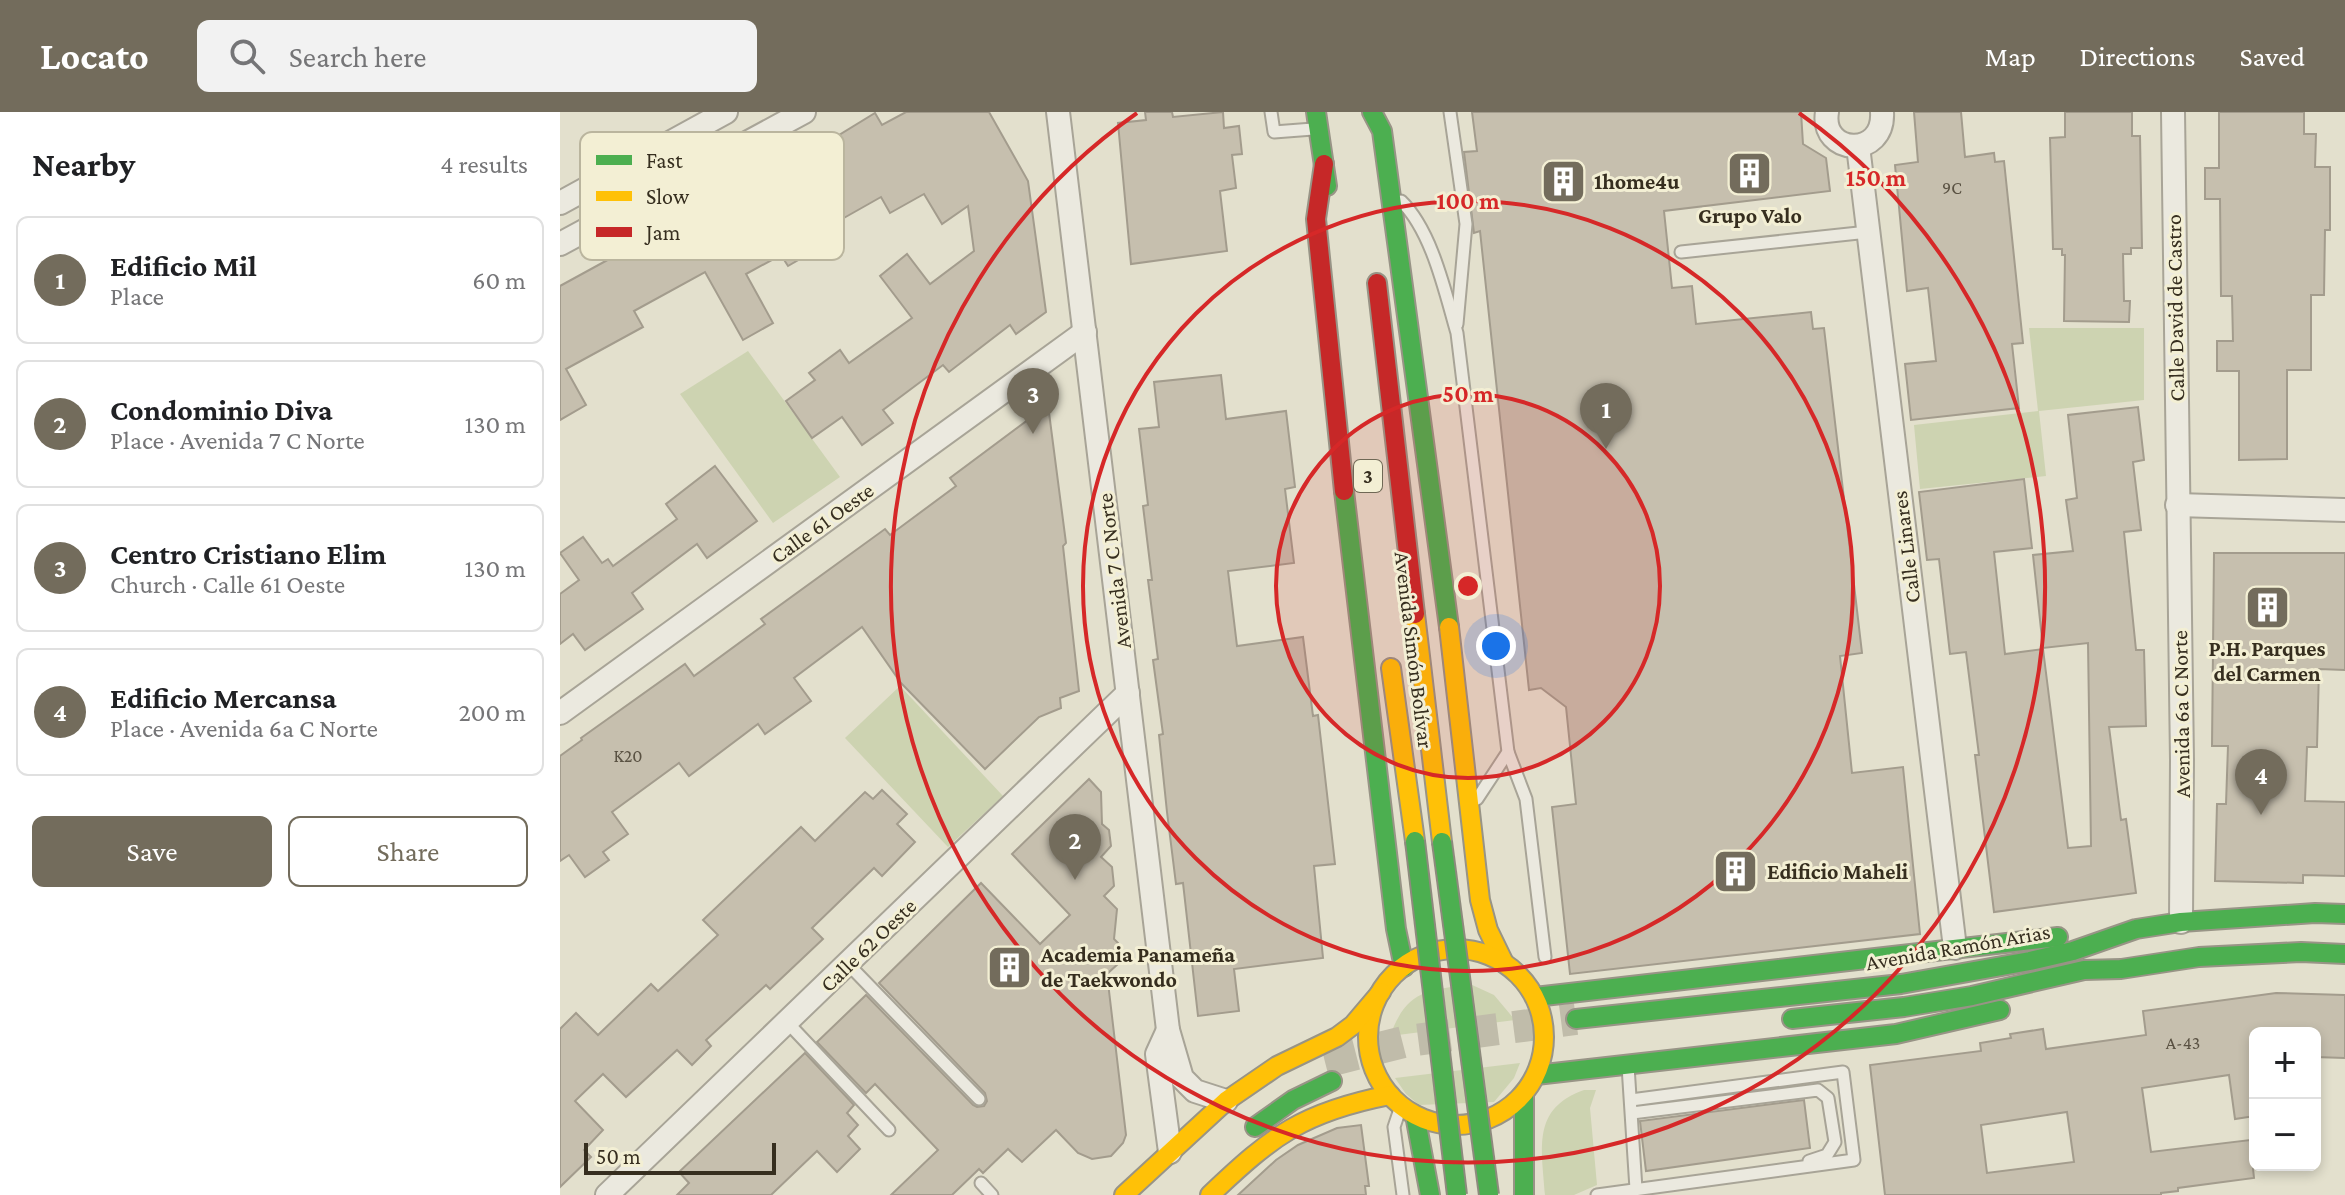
<!DOCTYPE html>
<html lang="en">
<head>
<meta charset="utf-8">
<style>
  body { margin:0; font-family:"Crimson Pro",serif; background:#f2f2f2; color:#202124 }
  .controls { position:absolute; right:24px; bottom:24px; display:grid; overflow:hidden; border-radius:12px; box-shadow:0 4px 12px #0003 }
  .controls button { width:72px; height:72px; display:grid; place-items:center; padding:0; border:0; border-bottom:2px solid #e0e0e0; background:#fff; color:#202124; font:40px sans-serif }
  .scale { position:absolute; left:24px; bottom:20px; width:192px; box-sizing:border-box; padding-left:8px; border:4px solid #362e1f; border-top:0; font-size:22px; line-height:28px; white-space:nowrap; color:#362e1f; -webkit-text-stroke:6px #f3efd4; paint-order:stroke }
  .you { position:absolute; left:936px; top:534px; width:28px; height:28px; margin:-20px; border:6px solid #fff; border-radius:50%; background:#1a73e8; box-shadow:0 0 0 12px #1a73e833 }
  .badge { display:grid; place-items:center; width:52px; height:52px; border-radius:50%; background:#736c5c; color:#fff; font-size:26px; font-weight:700 }
  .pin { position:absolute; translate:-50% -66px; filter:drop-shadow(0 2px 4px #0008) }
  .pin::after { content:''; position:absolute; top:42px; width:28px; height:24px; background:inherit; clip-path:polygon(0 0,100% 0,50% 100%) }
  .list { margin:0; padding:0; list-style:none }
  h2 { display:flex; justify-content:space-between; align-items:center; height:104px; margin:0; padding:0 32px; font-size:34px }
  h2 small { font-size:26px; font-weight:400; color:#757577 }
  .list li { display:grid; grid-template-columns:52px 1fr auto; gap:24px; align-items:center; box-sizing:border-box; height:128px; margin:0 16px 16px; padding:0 16px; border:2px solid #e0e0e0; border-radius:12px }
  .list b { display:block; font-size:30px; white-space:nowrap }
  .list p { margin:0; font-size:26px; white-space:nowrap; color:#757577 }
  .list em { font-size:26px; font-style:normal; color:#757577 }
  .actions { display:flex; gap:16px; padding:24px 32px }
  .actions a { flex:1; padding:18px 0; border:2px solid #736c5c; border-radius:12px; text-align:center; font-size:28px; color:#736c5c }
  .actions .main { background:#736c5c; color:#fff }
  .icon { flex:none; width:44px; height:44px; fill:none; stroke:currentColor; stroke-width:2; stroke-linecap:round; stroke-linejoin:round }
  .map { position:relative; flex:none; width:1785px; height:1083px; overflow:hidden }
  header { display:flex; align-items:center; gap:48px; box-sizing:border-box; height:112px; padding:0 40px; background:#736c5c; color:#fff }
  header strong { font-size:38px }
  nav { display:flex; gap:44px; margin-inline-start:auto; font-size:28px }
  .search { width:560px; height:72px; background:#f2f2f2; display:flex; align-items:center; gap:20px; box-sizing:border-box; padding:0 28px; border-radius:12px; color:#757577; font-size:30px }
  main { display:flex }
  aside { flex:1; background:#fff }
  .map>svg:first-child { display:block }
</style>
</head>
<body>
<header>
<strong>Locato</strong>
<div class="search"><svg class="icon" aria-label="search" viewBox="0 0 24 24"><circle cx="10" cy="10" r="6"/><path d="M15 15l6 6"/></svg>Search here</div>
<nav><a>Map</a><a>Directions</a><a>Saved</a></nav>
</header>
<main>
<aside>
<h2>Nearby<small>4 results</small></h2>
<ul class="list">
<li><span class="badge">1</span><div><b>Edificio Mil</b><p>Place</p></div><em>60 m</em></li>
<li><span class="badge">2</span><div><b>Condominio Diva</b><p>Place · Avenida 7 C Norte</p></div><em>130 m</em></li>
<li><span class="badge">3</span><div><b>Centro Cristiano Elim</b><p>Church · Calle 61 Oeste</p></div><em>130 m</em></li>
<li><span class="badge">4</span><div><b>Edificio Mercansa</b><p>Place · Avenida 6a C Norte</p></div><em>200 m</em></li>
</ul>
<div class="actions"><a class="main">Save</a><a>Share</a></div>
</aside>
<div class="map">
<svg width="1785" height="1083" viewBox="0 0 1785 1083">
  <rect width="100%" height="100%" fill="#e3e0cd"/>
  <g fill="#cdd3b1">
    <polygon points="1469,216 1584,216 1584,288 1479,299 1486,364 1360,377 1354,313 1478,299"/>
    <polygon points="188,239 280,365 213,411 120,282"/>
    <polygon points="340,574 443,684 388,735 285,626"/>
    <path d="M910,872L934,883L955,908L830,924C847,878 866,879 910,872Z"/>
    <polygon points="960,951 954,966 934,990 859,993 846,982 835,966"/>
    <path d="M1024,978H1036L1030,996L1037,1073L1014,1083H985C982,1036 971,997 1024,978Z"/>
  </g>
  <g fill="#c6bfae" stroke="#a39c8d" stroke-width="2" fill-rule="evenodd">
    <polygon points="346,0 429,0 468,69 486,200 456,222 450,213 389,260 383,253 323,298 333,311 302,333 282,305 252,326 226,289 255,268 249,261 280,238 289,251 352,206 320,164 347,142 370,172 414,139 408,94 382,112 364,82 330,101 321,85 252,124 259,136 228,154 221,143 186,162 213,211 183,228 145,160 74,199 83,215 6,257 26,293 0,308 0,174 53,145 47,134 102,103 109,116 175,79 178,85 315,1 322,13"/>
    <polygon points="585,0 612,0 613,5 663,0 664,16 679,14 682,42 672,43 676,76 660,79 667,139 571,152 558,11 586,8"/>
    <polygon points="912,0 1241,0 1243,32 1266,46 1270,79 1104,99 1112,176 1132,174 1136,212 1251,200 1253,217 1264,216 1302,541 1280,544 1292,661 1343,655 1360,822 1010,862 992,695 1016,692 1006,595 981,576 969,578 920,119 914,121 904,40 917,39"/>
    <polygon points="1354,0 1401,0 1405,45 1434,41 1435,50 1444,49 1463,231 1452,232 1459,296 1351,308 1345,252 1376,249 1368,176 1347,179 1335,53 1358,50"/>
    <polygon points="1505,0 1572,0 1572,24 1580,24 1582,136 1571,136 1571,142 1563,142 1564,189 1570,189 1569,210 1504,209 1505,143 1502,143 1502,137 1493,137 1490,26 1505,25"/>
    <polygon points="1659,0 1744,0 1744,22 1756,22 1755,55 1770,55 1770,118 1765,118 1764,183 1751,183 1751,258 1727,258 1727,347 1679,348 1679,259 1657,259 1657,229 1673,229 1672,184 1661,184 1660,87 1645,87 1645,56 1659,56"/>
    <polygon points="661,263 666,307 726,299 735,375 725,377 734,451 668,459 677,534 743,525 753,604 758,603 775,752 754,754 763,846 674,857 679,899 638,904 623,771 616,772 607,700 599,623 603,622 593,548 598,547 588,468 592,468 583,394 588,393 579,317 599,315 594,270"/>
    <polygon points="488,293 506,431 503,434 519,579 500,586 501,596 479,605 425,657 341,571 302,515 234,566 251,589 205,622 198,612 129,664 119,651 52,700 68,722 43,740 49,748 25,765 9,743 0,749 0,644 22,628 21,626 125,552 134,564 205,512 201,507 325,417 330,423 396,374 390,366"/>
    <polygon points="1578,295 1584,348 1573,350 1581,418 1564,420 1576,538 1584,538 1586,614 1549,615 1561,708 1566,707 1576,781 1434,800 1415,643 1419,643 1406,540 1390,542 1379,447 1367,448 1359,380 1464,367 1472,436 1434,440 1445,542 1483,537 1508,736 1531,734 1528,531 1483,536 1473,443 1513,439 1506,388 1517,386 1508,303"/>
    <polygon points="155,354 197,409 147,446 137,432 72,481 83,497 25,538 13,522 0,532 0,482 19,468 0,441 23,425 42,451 48,447 53,454 117,407 106,392"/>
    <polygon points="1654,441 1785,441 1785,558 1759,557 1757,635 1747,635 1745,689 1785,690 1785,764 1743,763 1743,771 1655,769 1657,692 1666,692 1668,634 1652,634"/>
    <polygon points="529,667 541,680 542,712 549,718 551,734 541,745 552,755 554,774 544,784 557,797 554,827 558,831 560,850 547,862 566,1023 563,1031 551,1044 532,1047 518,1041 496,1018 462,1050 448,1037 423,1061 419,1057 392,1083 331,1083 378,1038 315,972 306,981 257,930 306,883 413,993 417,995 424,994 427,989 425,981 319,871 421,771 480,832 510,803 452,742"/>
    <polygon points="322,678 347,702 337,712 355,730 322,764 314,756 252,816 263,827 210,877 206,873 146,928 151,934 132,953 117,938 66,985 43,962 15,989 43,1018 24,1038 31,1045 0,1075 0,917 16,901 38,923 91,872 98,879 158,823 143,808 241,715 255,729 305,680 313,687"/>
    <path d="M1716,881L1785,883V946L1755,945V921H1695V1004L1675,1007L1669,963L1582,976L1591,1040L1690,1028L1694,1066L1618,1076V1079L1601,1081V1083H1325L1310,953L1421,939L1420,931L1451,926L1450,922L1483,917L1486,937L1586,923L1583,899ZM1507,1000L1514,1050L1427,1061L1421,1013Z"/>
    <polygon points="245,941 294,993 287,1001 298,1013 288,1024 300,1037 277,1060 257,1039 211,1083 117,1083 129,1071 119,1060"/>
    <polygon points="1244,988 1250,1036 1086,1059 1080,1009"/>
    <polygon points="801,1013 809,1074 805,1074 806,1083 678,1083 716,1048 738,1033 777,1016"/>
  </g>
  <g fill="none" stroke-linecap="round" stroke-linejoin="round">
    <polyline stroke="#c0bcaa" stroke-width="32" stroke-dasharray="32 16" stroke-linecap="butt" points="765,950 847,929 1016,907"/>
    <defs>
      <g id="lane">
        <polyline points="711,0 714,20 753,17"/>
        <polyline points="890,0 906,112 897,212"/>
        <path d="M841,89C872,119 885,180 897,221L948,640L917,687"/>
        <polyline points="1121,140 1308,120"/>
        <polyline points="948,640 966,687 985,845"/>
        <polyline points="288,852 419,987"/>
        <polyline points="227,910 329,1018"/>
        <polyline points="1068,954 1076,1077"/>
        <polyline points="841,994 834,1015 843,1083"/>
        <polyline points="1072,1001 1258,978 1268,986 1275,1030 1267,1043 1249,1049"/>
        <polyline points="421,1071 432,1083"/>
        <polyline points="1037,1083 1294,1048 1283,960 1071,988"/>
      </g>
      <g id="street">
        <polyline points="498,0 608,918 622,966 635,979 666,989"/>
        <path d="M1267,0C1260,43 1325,47 1322,0"/>
        <polyline points="1613,0 1622,648 1621,810"/>
        <polyline points="1298,34 1395,836"/>
        <polyline points="0,91 166,0"/>
        <polyline points="0,132 244,0"/>
        <polyline points="1617,393 1785,398"/>
        <polyline points="0,601 525,220"/>
        <polyline points="608,918 597,942 610,1040"/>
        <polyline points="47,1083 568,581"/>
      </g>
      <g id="fast">
        <polyline points="756,0 767,74"/>
        <polyline points="812,0 822,19 889,515"/>
        <polyline points="784,379 836,817 844,855"/>
        <polyline points="975,885 1498,825"/>
        <polyline points="1016,907 1341,872 1470,849 1513,839 1576,817 1621,810 1755,801 1785,802"/>
        <polyline points="1232,907 1344,895 1412,884 1524,858 1561,857 1639,845 1741,840 1785,842"/>
        <polyline points="976,963 1336,922 1440,898"/>
        <polyline points="964,981 964,1083"/>
        <polyline points="855,1003 870,1083"/>
        <polyline points="695,1015 733,988 772,969"/>
      </g>
      <g id="slow">
        <polyline points="855,502 882,730"/>
        <polyline points="889,515 920,788 928,818 944,851"/>
        <polyline points="831,556 855,729"/>
        <circle cx="896" cy="925" r="88"/>
        <polyline points="564,1083 666,989 717,954 777,925 793,913 821,880"/>
        <path d="M650,1083C713,1023 743,1000 830,983"/>
      </g>
      <g id="jam">
        <polyline points="764,52 756,107 784,379"/>
        <polyline points="817,171 855,502"/>
      </g>
    </defs>
    <use href="#lane" stroke="#a8a497" stroke-width="15"/>
    <use href="#street" stroke="#a8a497" stroke-width="26"/>
    <use href="#fast" stroke="#989486" stroke-width="22"/>
    <use href="#slow" stroke="#989486" stroke-width="22"/>
    <use href="#jam" stroke="#989486" stroke-width="22"/>
    <use href="#lane" stroke="#ebe9df" stroke-width="11"/>
    <use href="#street" stroke="#ebe9df" stroke-width="22"/>
    <use href="#fast" stroke="#4caf50" stroke-width="18"/>
    <use href="#slow" stroke="#ffc107" stroke-width="18"/>
    <use href="#jam" stroke="#c62828" stroke-width="18"/>
    <defs>
      <g id="fast-bridge">
        <polyline points="855,729 897,1083"/>
        <polyline points="882,730 929,1083"/>
      </g>
    </defs>
    <use href="#fast-bridge" stroke="#8d8a7d" stroke-width="22" stroke-linecap="butt"/>
    <use href="#fast-bridge" stroke="#4caf50" stroke-width="18"/>
  </g>
  <circle cx="908" cy="474" r="192" fill="#d62828" fill-opacity=".12"/>
  <g fill="none" stroke="#d62828" stroke-width="4">
    <circle cx="908" cy="474" r="192"/>
    <circle cx="908" cy="474" r="385"/>
    <path d="M1239 1A577 577 0 1 1 577 1"/>
  </g>
  <defs>
    <symbol id="building-square" viewBox="-11 -11 22 22"><rect x="-9" y="-9" width="18" height="18" rx="4" fill="#736c5c" stroke="#f3efd4"/><path d="M-4-6H4V6H1V3H-1V6H-4ZM-2.5-4.3h1.7v1.8h-1.7ZM.8-4.3h1.7v1.8H.8ZM-2.5-1h1.7V.8h-1.7ZM.8-1h1.7V.8H.8Z" fill="#fff"/></symbol>
  </defs>
  <g fill-rule="evenodd">
    <use href="#building-square" x="1164" y="36" width="51" height="51"/>
    <use href="#building-square" x="978" y="44" width="51" height="51"/>
    <use href="#building-square" x="1682" y="470" width="51" height="51"/>
    <use href="#building-square" x="1150" y="734" width="51" height="51"/>
    <use href="#building-square" x="424" y="830" width="51" height="51"/>
  </g>
  <g text-anchor="middle" dominant-baseline="central" stroke-width="6" stroke-linejoin="round" paint-order="stroke">
    <g font-size="18" fill="#5a5243">
      <text x="1392" y="76">9C</text>
      <text x="68" y="644">K20</text>
      <text x="1623" y="931">A-43</text>
    </g>
    <rect fill="#f3efd4" stroke="#6f6855" stroke-width="2" x="794" y="348" width="28" height="32" rx="6"/>
    <g font-size="20" font-weight="bold" fill="#362e1f">
      <text x="808" y="364">3</text>
    </g>
    <g font-size="22" font-weight="bold" fill="#362e1f" stroke="#f3efd4" text-anchor="start">
      <text x="1034" y="69">1home4u</text>
      <text x="1190" y="103" text-anchor="middle">Grupo Valo</text>
      <text x="1707" y="536" text-anchor="middle">P.H. Parques<tspan x="1707" dy="25">del Carmen</tspan></text>
      <text x="1207" y="759">Edificio Maheli</text>
      <text x="481" y="842">Academia Panameña<tspan x="481" dy="25">de Taekwondo</tspan></text>
    </g>
    <g font-size="22" fill="#362e1f" stroke="#f3efd4">
      <text transform="translate(1615 196) rotate(-91)">Calle David de Castro</text>
      <text transform="translate(262 411) rotate(-36)">Calle 61 Oeste</text>
      <text transform="translate(1346 435) rotate(-97)">Calle Linares</text>
      <text transform="translate(554 459) rotate(-97)">Avenida 7 C Norte</text>
      <text transform="translate(854 538) rotate(83)">Avenida Simón Bolívar</text>
      <text transform="translate(1621 602) rotate(-91)">Avenida 6a C Norte</text>
      <text transform="translate(308 833) rotate(-44)">Calle 62 Oeste</text>
      <text transform="translate(1398 835) rotate(-10)">Avenida Ramón Arias</text>
    </g>
  </g>
  <rect x="20" y="20" width="264" height="128" rx="12" fill="#f3efd4" stroke="#bab59e" stroke-width="2"/>
  <rect x="36" y="43" width="36" height="10" fill="#4caf50"/>
  <rect x="36" y="79" width="36" height="10" fill="#ffc107"/>
  <rect x="36" y="115" width="36" height="10" fill="#c62828"/>
  <g font-size="22" fill="#362e1f">
    <text x="86" y="56">Fast</text>
    <text x="86" y="92">Slow</text>
    <text x="86" y="128">Jam</text>
  </g>
  <circle cx="908" cy="474" r="12" fill="#d62828" stroke="#f3efd4" stroke-width="4"/>
  <g font-size="24" text-anchor="middle" font-weight="bold" fill="#d62828" stroke="#f3efd4" stroke-width="6" stroke-linejoin="round" paint-order="stroke">
    <text x="1316" y="74">150 m</text>
    <text x="908" y="97">100 m</text>
    <text x="908" y="290">50 m</text>
  </g>
</svg>
<div class="controls">
<button>+</button>
<button>−</button>
</div>
<div class="scale">50 m</div>
<div class="you"></div>
<div class="pin badge" style="left:1046px;top:337px">1</div>
<div class="pin badge" style="left:515px;top:768px">2</div>
<div class="pin badge" style="left:473px;top:322px">3</div>
<div class="pin badge" style="left:1701px;top:703px">4</div>
</div>
</main>
</body>
</html>
